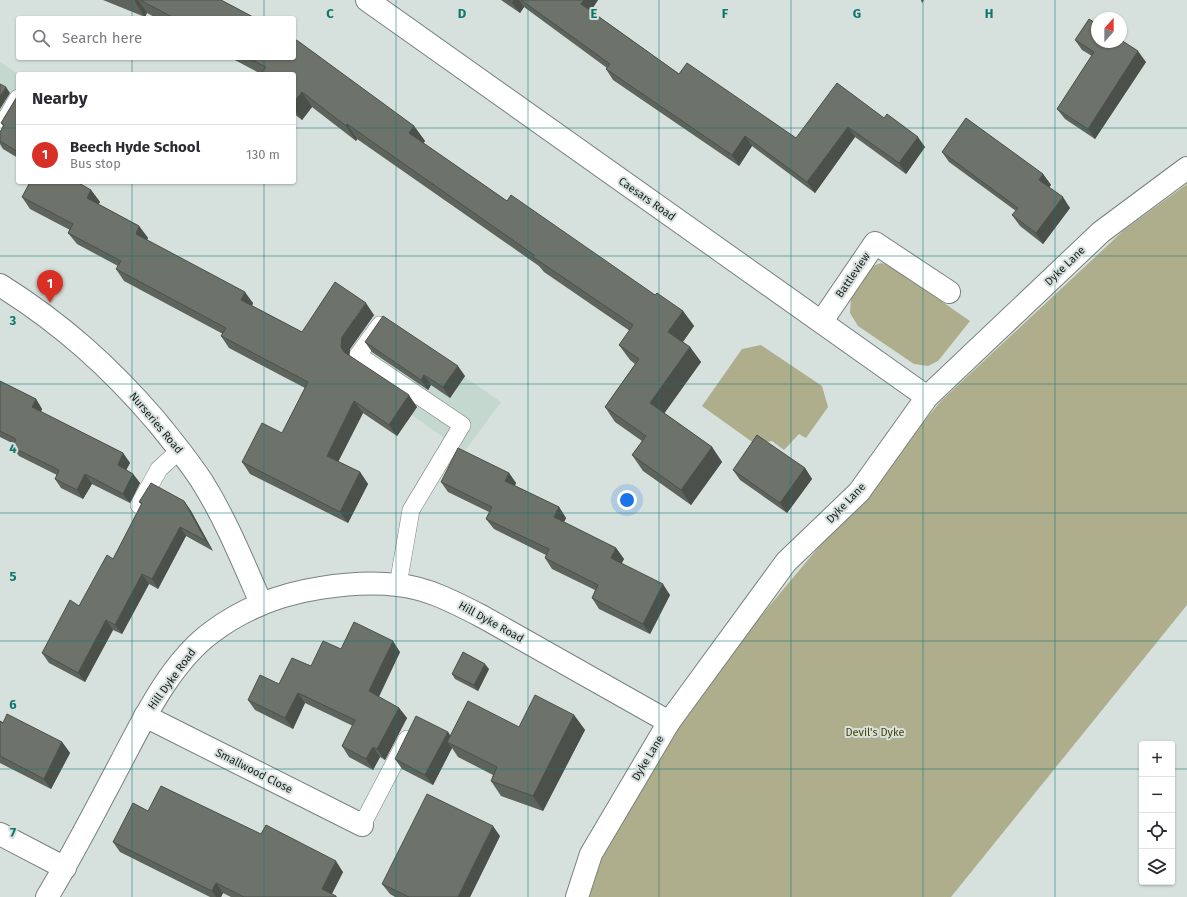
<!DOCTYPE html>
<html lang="en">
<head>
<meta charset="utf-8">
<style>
  body { margin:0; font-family:"Fira Sans",sans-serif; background:#f2f2f3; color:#2b2b33 }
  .controls { position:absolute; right:12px; bottom:12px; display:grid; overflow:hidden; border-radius:4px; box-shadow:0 1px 3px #0004 }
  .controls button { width:36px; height:36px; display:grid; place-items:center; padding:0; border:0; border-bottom:1px solid #e1e1e2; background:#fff; color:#2b2b33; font:20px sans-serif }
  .compass { position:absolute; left:1091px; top:12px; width:36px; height:36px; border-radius:50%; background:#fff; box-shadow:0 1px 3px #0004; rotate:21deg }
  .you { position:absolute; left:627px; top:500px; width:14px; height:14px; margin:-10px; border:3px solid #fff; border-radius:50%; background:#1a73e8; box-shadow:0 0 0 6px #1a73e833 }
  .badge { display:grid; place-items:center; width:26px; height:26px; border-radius:50%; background:#d93025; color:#fff; font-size:13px; font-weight:700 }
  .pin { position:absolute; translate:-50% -33px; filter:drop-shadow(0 1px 2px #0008) }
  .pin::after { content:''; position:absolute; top:21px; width:14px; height:12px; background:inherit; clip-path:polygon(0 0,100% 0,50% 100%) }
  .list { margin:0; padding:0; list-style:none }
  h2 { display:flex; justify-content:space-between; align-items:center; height:52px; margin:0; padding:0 16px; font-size:17px }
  h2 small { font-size:13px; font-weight:400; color:#7c7c81 }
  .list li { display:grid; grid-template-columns:26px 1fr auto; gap:12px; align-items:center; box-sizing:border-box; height:60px; padding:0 16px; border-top:1px solid #e1e1e2 }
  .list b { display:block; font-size:15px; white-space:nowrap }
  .list p { margin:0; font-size:13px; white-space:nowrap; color:#7c7c81 }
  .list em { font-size:13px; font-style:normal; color:#7c7c81 }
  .icon { flex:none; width:22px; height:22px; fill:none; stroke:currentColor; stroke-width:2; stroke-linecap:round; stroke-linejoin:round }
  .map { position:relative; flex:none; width:1187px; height:897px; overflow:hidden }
  .search { position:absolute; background:#fff; box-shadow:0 1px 3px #0004; left:16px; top:16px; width:280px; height:44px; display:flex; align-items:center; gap:10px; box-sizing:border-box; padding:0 14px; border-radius:4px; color:#7c7c81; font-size:15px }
  .panel { position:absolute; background:#fff; box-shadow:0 1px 3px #0004; left:16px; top:72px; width:280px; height:112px; border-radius:4px }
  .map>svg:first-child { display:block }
</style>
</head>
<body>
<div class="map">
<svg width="1187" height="897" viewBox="0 0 1187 897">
  <rect width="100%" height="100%" fill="#d6e1dd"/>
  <g fill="#c4d8d0">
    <polygon points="0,62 18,74 18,158 0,147"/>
    <polygon points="367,310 501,402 464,452 412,415 397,436 346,402 333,360"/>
  </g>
  <g fill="#afae8c">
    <polygon points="1187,184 1187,605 951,897 588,897 601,858 668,727 941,401 1124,230"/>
    <polygon points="881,263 889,265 970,321 938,361 928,366 914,364 858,326 850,313 851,297 873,266"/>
    <polygon points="761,345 822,386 828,407 806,438 799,434 784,450 772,441 755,444 702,406 742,349"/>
  </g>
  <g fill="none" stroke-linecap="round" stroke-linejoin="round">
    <defs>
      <g id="service">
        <polyline points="0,129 18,98"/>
        <polyline points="380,325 358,355 462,425 411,510 398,585"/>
        <polyline points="139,505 159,469 180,450"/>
        <polyline points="362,825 407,739"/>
      </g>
      <g id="minor">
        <polyline points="367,0 927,397"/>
        <path d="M0,285C62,324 110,367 157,422C173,442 189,461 203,483C226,520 243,562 261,603"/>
        <polyline points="822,321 875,243 949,292"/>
        <polyline points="145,716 362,825"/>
        <polyline points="0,834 65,868"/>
        <path d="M47,897C74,853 97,807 121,762C144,718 171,662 212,632C244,608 281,594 320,588C345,584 373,582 398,585C428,588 456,603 483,617L669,722"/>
        <polyline points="577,897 591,854 669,722 786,562 859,492 927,397 1101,232 1187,168"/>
      </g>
    </defs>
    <use href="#service" stroke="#78827e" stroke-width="18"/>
    <use href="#minor" stroke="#78827e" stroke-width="24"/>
    <use href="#service" stroke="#fff" stroke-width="17"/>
    <use href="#minor" stroke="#fff" stroke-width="22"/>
  </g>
  <g fill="#5e635c">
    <polygon points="103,0 221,0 255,18 156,18 147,13 145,17"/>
    <polygon points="501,0 598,0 591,11 679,74 796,138 884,118 925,147 906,174 855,137 815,193 752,146 739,166 613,80 606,69 607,68 524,7 520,13"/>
    <polygon points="1075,40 1146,62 1095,139 1065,119 1057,109 1092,56 1082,50"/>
    <polygon points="231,58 294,58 414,126 425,141 423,143 507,201 655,295 683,311 694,326 683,342 690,347 701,362 664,413 712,447 722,462 691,505 643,471 632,455 642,441 615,422 605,407 635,364 630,360 619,345 630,331 544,272 539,266 357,139 356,141 312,107 302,120 294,114 294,74 261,74"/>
    <polygon points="18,95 18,158 3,149 0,144 0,132 3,126 1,123"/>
    <polygon points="942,152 1043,174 1051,185 1049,187 1070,208 1043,244 1020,226 1012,215 1016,211 949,162"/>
    <polygon points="91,190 100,202 98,204 139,226 148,238 147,240 253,303 252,306 302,332 374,315 350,349 349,355 417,407 397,436 363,413 338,462 360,472 368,484 348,523 250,474 242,462 282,433 305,388 229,348 221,336 223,334 124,281 116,269 118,266 77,244 68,233 70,230 30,209 22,197"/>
    <polygon points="365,342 465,376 450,398 431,385 428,390 372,352"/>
    <polygon points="0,381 36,399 42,409 41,412 123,453 130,463 126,470 133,474 140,483 130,503 92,484 83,499 61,488 55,479 57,475 19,456 12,447 14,444 0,437"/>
    <polygon points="805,468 812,479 787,513 740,480 733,470"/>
    <polygon points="509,473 516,483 515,486 559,507 566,518 564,522 616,548 624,559 621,563 670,595 650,634 599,609 592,598 595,590 552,569 545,558 546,555 494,529 486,519 489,512 448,492 441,482"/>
    <polygon points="184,501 191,511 213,551 186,536 158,589 149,584 122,634 113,630 85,682 49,663 42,653 79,606 113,559 142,505 139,502"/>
    <polygon points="341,649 400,652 379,697 399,708 407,718 385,760 380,757 373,770 349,757 342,746 353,726 305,703 293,729 255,710 248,700 279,684"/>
    <polygon points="489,669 478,691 455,679 452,674"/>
    <polygon points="574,715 585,730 543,811 501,796 491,781 493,775 458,757 452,748 433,785 402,769 395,759 448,732 450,736 519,727"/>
    <polygon points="0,721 62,742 70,753 51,789 0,763"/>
    <polygon points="148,811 261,834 343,872 332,894 337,897 231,897 223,893 221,897 210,897 120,852 113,842"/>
    <polygon points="500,836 470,897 395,897 390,894 382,884"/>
  </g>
  <g fill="#4c504b">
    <polygon points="135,0 138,0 147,13 145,17 135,2"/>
    <polygon points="514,0 519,0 524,7 520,13 512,3"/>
    <polygon points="584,0 598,0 588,14 581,4"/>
    <polygon points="921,0 924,0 922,3"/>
    <polygon points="1138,51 1146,62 1095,139 1088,129"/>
    <polygon points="6,87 10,93 0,109 0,97"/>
    <polygon points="302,92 312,107 302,120 294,109 294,102"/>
    <polygon points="347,124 357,139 356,141 346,126"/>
    <polygon points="414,126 425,141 420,148 409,133"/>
    <polygon points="848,127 855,137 815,193 807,182"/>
    <polygon points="745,136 752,146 739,166 732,155"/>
    <polygon points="918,137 925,147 906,174 899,163"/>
    <polygon points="1043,174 1051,185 1047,190 1039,180"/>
    <polygon points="91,190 100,202 95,210 87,198"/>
    <polygon points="1063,197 1070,208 1043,244 1036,233"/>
    <polygon points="139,226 148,238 144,245 136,234"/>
    <polygon points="245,292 253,303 249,312 241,300"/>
    <polygon points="366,303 374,315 350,349 349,359 341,347 342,337"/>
    <polygon points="683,311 694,326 679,347 668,332"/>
    <polygon points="690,347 701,362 661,418 650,403"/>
    <polygon points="458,366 465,376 450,398 443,387"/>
    <polygon points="424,375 431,385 428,390 421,380"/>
    <polygon points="409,395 417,407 397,436 389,425"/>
    <polygon points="36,399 42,409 38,417 32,407"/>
    <polygon points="354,401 363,413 335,468 327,456"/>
    <polygon points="712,447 722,462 691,505 681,490"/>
    <polygon points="123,453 130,463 124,474 118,465"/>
    <polygon points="805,468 812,479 787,513 780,503"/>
    <polygon points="360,472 368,484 348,523 340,512"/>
    <polygon points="509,473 516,483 512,491 505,481"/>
    <polygon points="85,474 92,484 83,499 77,490"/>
    <polygon points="133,474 140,483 130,503 123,494"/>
    <polygon points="184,501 191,511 213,551 206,541"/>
    <polygon points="559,507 566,518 561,528 554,517"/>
    <polygon points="180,527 186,536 158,589 152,579"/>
    <polygon points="616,548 624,559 619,569 611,558"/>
    <polygon points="142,574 149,584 122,634 115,625"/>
    <polygon points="663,584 670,595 650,634 643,624"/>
    <polygon points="106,620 113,630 85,682 78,673"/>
    <polygon points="393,641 400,652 376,702 369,691"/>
    <polygon points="485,664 489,669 478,691 474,685"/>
    <polygon points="298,693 305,703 293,729 285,718"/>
    <polygon points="399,708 407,718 385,760 377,749"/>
    <polygon points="574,715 585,730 543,811 533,796"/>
    <polygon points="448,732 455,743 447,742 452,748 433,785 425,775"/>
    <polygon points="62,742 70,753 51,789 44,779"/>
    <polygon points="373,747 380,757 373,770 366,759"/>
    <polygon points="493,826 500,836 470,897 458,897"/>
    <polygon points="336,861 343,872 330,897 322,889"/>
    <polygon points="216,883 223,893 221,897 216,897 212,891"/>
  </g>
  <g fill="#6d736b" stroke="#4c504b">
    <polygon points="140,0 221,0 255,18 174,18"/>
    <polygon points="508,0 514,0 512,3"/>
    <polygon points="521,0 584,0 581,4 679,74 687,63 796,138 837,83 884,118 887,114 918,137 899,163 848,127 807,182 745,136 732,155 606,69 610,64"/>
    <polygon points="1089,19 1097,24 1097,42 1121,42 1121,40 1138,51 1088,129 1057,109 1094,52 1075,40"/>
    <polygon points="294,39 298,41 414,126 409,133 507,201 511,195 655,295 657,293 683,311 668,332 690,347 650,403 712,447 681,490 632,455 646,436 605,407 639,359 619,345 633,325 533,257 534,255 347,124 346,126 302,92 294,102 294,74 261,74 266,67 248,58 294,58"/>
    <polygon points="0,84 6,87 0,97"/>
    <polygon points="18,95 18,152 0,141 0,132 4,125 1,123"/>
    <polygon points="966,118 1043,174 1039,180 1063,197 1036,233 1012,215 1018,208 942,152"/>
    <polygon points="30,182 77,182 91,190 87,198 139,226 136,234 245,292 241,300 302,332 335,282 366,303 342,337 341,347 344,352 409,395 389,425 354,401 327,456 360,472 340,512 242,462 262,423 282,433 308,382 221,336 226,328 116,269 121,261 68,233 73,224 22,197"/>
    <polygon points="383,316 458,366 443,387 424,375 421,380 365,342"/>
    <polygon points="0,381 36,399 32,407 123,453 118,465 133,474 123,494 85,474 77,490 55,479 59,470 12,447 16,439 0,431"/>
    <polygon points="757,435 805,468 780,503 733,470"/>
    <polygon points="458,448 509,473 505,481 559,507 554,517 616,548 611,558 663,584 643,624 592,598 598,585 545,558 549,549 486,519 492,507 441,482"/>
    <polygon points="151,483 184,501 206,541 180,527 152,579 142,574 115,625 106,620 78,673 42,653 70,600 79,606 107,555 113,559 142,503 139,502"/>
    <polygon points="354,622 393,641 369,691 399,708 377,749 373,747 366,759 342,746 355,720 298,693 285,718 248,700 260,675 279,684 292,658 311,666 323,641 341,649"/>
    <polygon points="463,652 485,664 474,685 452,674"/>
    <polygon points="535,695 574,715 533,796 491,781 497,767 447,742 468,701 519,727"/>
    <polygon points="7,714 62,742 44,779 0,756 0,721 3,723"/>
    <polygon points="416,716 448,732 425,775 395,759"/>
    <polygon points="161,786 261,834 266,825 336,861 322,889 336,896 336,897 244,897 216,883 212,891 113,842 133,803 148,811"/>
    <polygon points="427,794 493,826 458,897 409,897 382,884"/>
  </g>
  <path fill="none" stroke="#0f766e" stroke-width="1" stroke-opacity="0.55" d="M132,0V18M264,0V18M396,0V897M528,0V897M659,0V897M791,0V897M923,0V897M1055,0V897M132,58V74M264,58V74M0,128H18M294,128H1187M132,182V897M264,182V897M0,256H1187M0,384H1187M0,513H1187M0,641H1187M0,769H1142M1172,769H1187"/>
  <g text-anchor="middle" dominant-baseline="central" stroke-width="4" stroke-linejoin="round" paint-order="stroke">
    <g font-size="11" fill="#191d1c" stroke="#d6e1dd">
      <text transform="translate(647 199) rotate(35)">Caesars Road</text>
      <text transform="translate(1065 266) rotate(-44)">Dyke Lane</text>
      <text transform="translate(853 275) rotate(-56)">Battleview</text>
      <text transform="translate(156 423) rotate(50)">Nurseries Road</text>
      <text transform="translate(846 503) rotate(-46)">Dyke Lane</text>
      <text transform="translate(491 622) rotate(29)">Hill Dyke Road</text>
      <text transform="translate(172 679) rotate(-54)">Hill Dyke Road</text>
      <text transform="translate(648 758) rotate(-59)">Dyke Lane</text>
      <text transform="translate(254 771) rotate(27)">Smallwood Close</text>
    </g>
    <g font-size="11" fill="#484402" stroke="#d6e1dd">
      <text x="875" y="732">Devil's Dyke</text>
    </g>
  </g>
  <g font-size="13" text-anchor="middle" font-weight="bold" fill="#0f766e" stroke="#d6e1dd" stroke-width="4" stroke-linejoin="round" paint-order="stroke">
    <text x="330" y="18">C</text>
    <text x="462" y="18">D</text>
    <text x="594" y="18">E</text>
    <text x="725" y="18">F</text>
    <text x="857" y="18">G</text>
    <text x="989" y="18">H</text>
    <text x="13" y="325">3</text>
    <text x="13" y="453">4</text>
    <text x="13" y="581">5</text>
    <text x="13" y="709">6</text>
    <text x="13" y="837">7</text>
  </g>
</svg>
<div class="controls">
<button>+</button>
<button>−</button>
<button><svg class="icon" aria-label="locate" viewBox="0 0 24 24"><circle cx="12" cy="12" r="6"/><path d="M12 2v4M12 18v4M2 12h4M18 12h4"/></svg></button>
<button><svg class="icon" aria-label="layers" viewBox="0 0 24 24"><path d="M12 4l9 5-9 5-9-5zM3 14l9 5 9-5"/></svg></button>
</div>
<svg class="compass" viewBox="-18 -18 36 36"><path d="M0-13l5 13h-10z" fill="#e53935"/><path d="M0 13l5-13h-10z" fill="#7c7c81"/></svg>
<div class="you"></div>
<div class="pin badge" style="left:50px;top:303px">1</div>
<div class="search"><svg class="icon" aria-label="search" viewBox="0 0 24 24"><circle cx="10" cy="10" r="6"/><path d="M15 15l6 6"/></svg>Search here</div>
<section class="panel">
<h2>Nearby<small></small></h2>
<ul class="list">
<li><span class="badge">1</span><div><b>Beech Hyde School</b><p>Bus stop</p></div><em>130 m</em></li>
</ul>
</section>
</div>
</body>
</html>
